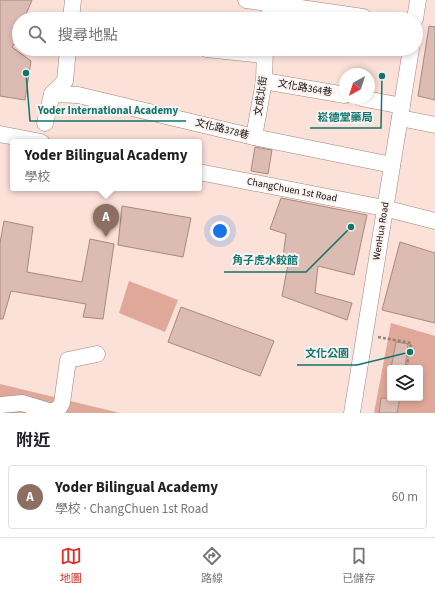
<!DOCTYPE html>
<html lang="zh-TW">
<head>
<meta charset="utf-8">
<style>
  body { margin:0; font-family:"Source Sans 3","Noto Sans TC",sans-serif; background:#f6f6f6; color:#202124 }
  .controls { position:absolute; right:12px; bottom:12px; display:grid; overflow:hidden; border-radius:4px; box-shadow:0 2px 6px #0003 }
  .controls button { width:36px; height:36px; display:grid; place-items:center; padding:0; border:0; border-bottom:1px solid #e0e0e0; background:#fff; color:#202124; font:20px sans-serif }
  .compass { position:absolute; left:339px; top:68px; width:36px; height:36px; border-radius:50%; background:#fff; box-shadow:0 2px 6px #0003; rotate:219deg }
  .you { position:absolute; left:220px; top:231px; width:14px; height:14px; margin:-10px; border:3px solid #fff; border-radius:50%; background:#1a73e8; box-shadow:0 0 0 6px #1a73e833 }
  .badge { display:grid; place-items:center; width:26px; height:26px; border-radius:50%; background:#d93025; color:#fff; font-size:13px; font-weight:700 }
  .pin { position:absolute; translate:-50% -33px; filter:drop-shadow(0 1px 2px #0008) }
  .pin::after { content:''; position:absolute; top:21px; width:14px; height:12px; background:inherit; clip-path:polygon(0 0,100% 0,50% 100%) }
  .popup { position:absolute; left:10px; top:139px; width:192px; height:52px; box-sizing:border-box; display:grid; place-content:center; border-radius:4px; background:#fff; filter:drop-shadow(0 1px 3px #0005); font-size:13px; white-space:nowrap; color:#757577 }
  .popup b { font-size:15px; color:#202124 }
  .popup::after { content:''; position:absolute; left:50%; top:100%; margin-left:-8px; border:8px solid transparent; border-top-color:#fff }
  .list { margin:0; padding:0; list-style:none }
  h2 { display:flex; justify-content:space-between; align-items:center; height:52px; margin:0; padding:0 16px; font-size:17px }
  h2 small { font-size:13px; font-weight:400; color:#757577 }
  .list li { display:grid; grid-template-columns:26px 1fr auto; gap:12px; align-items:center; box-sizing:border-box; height:64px; margin:0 8px 8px; padding:0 8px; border:1px solid #e0e0e0; border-radius:4px }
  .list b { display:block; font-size:15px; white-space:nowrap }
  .list p { margin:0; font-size:13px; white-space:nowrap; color:#757577 }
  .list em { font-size:13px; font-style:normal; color:#757577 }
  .icon { flex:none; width:22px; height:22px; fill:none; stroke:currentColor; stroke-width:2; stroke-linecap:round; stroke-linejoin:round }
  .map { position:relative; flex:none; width:435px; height:413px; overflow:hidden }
  .search { position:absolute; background:#fff; box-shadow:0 2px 6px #0003; left:12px; right:12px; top:12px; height:44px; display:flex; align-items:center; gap:10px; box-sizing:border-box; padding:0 14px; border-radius:22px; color:#757577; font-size:15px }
  .sheet { height:124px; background:#fff }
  nav { display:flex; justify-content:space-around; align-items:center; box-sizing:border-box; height:56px; border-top:1px solid #e0e0e0; background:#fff; font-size:11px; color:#757577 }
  nav a { display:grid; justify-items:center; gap:2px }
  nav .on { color:#d93025 }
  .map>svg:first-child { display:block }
</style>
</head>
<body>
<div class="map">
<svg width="435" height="413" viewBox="0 0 435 413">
  <rect width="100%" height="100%" fill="#fce1d9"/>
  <g fill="#dfa898" fill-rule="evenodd">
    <polygon points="129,281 178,300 165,332 119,313"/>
    <path d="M391,323L435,336V413H374ZM390,368H420V398H390Z"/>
    <polygon points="0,384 120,413 0,413"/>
  </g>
  <g fill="#dcbbb2" stroke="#a7887f">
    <polygon points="0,0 32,0 24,19 19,19 19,39 12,47 31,61 25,100 0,96"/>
    <polygon points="429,26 435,27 435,100 418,96"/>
    <polygon points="255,147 272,150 268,174 251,171"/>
    <polygon points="281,198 367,215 354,275 318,266 315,293 352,303 347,320 282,296 289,259 283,257 286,234 270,229"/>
    <polygon points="122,206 191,218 183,257 118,245"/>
    <polygon points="4,221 33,227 27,272 82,282 90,239 114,244 103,319 83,317 86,304 11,291 3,319 0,319 0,243"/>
    <polygon points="400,242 435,253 435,323 382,310"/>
    <polygon points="181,307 274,341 260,376 168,342"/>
    <polygon points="396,342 408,344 405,368 391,368"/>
    <polygon points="381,398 400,398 397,413 379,413"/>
  </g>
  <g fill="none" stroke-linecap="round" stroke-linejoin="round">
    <defs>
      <g id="minor">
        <polyline points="246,0 363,17"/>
        <polyline points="71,19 73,0"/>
        <polyline points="269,19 272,0"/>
        <polyline points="415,19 418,0"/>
        <polyline points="206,49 264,55"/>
        <polyline points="264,81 345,95"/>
        <polyline points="52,94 78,95 254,137 392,165"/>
        <polyline points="361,98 402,106"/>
        <polyline points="400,118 435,125"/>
        <polyline points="45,123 52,94 65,81 68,49"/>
        <polyline points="0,134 41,142"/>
        <polyline points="254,137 264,81 265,49"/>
        <polyline points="199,172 384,208 435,221"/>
        <polyline points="0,405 22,403 52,412 59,408 62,403 68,360 97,354"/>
        <polyline points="352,413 411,49"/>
      </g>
    </defs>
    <use href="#minor" stroke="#a2837a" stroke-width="17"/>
    <polyline stroke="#95817b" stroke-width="2.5" stroke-dasharray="3 2" stroke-linecap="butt" points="378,337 411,343 407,366"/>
    <use href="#minor" stroke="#fff" stroke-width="16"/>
  </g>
  <g text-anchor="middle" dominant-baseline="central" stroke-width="4" stroke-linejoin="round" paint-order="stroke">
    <g font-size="10" fill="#160b08" stroke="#faf3f1">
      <text transform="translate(305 88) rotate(10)">文化路364巷</text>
      <text transform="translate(261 96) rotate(-82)">文成北街</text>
      <text transform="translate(222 129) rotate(14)">文化路378巷</text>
      <text transform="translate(292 190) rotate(11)">ChangChuen 1st Road</text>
      <text transform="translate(381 231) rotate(-81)">WenHua Road</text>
    </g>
  </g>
  <path fill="none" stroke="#0f766e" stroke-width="1.5" d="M26 73L30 121H186M382 76L381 128H310M351 227L306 272H224M410 352L357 365H297"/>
  <g fill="#0f766e" stroke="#faf3f1" stroke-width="1.5">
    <circle cx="26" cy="73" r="4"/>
    <circle cx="382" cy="76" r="4"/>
    <circle cx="351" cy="227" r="4"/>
    <circle cx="410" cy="352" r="4"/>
  </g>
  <g font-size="11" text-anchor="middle" font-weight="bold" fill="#0f766e" stroke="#faf3f1" stroke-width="4" stroke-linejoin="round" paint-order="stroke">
    <text x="108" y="114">Yoder International Academy</text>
    <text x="345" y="121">崧德堂藥局</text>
    <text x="265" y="264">角子虎水餃館</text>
    <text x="327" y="357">文化公園</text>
  </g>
</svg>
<div class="controls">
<button><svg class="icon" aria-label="layers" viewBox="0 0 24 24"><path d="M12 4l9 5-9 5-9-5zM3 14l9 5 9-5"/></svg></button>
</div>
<svg class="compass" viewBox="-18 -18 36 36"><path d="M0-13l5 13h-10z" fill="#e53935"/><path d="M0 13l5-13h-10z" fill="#757577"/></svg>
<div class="you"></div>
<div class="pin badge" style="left:106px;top:237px;background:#8d6e63">A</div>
<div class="popup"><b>Yoder Bilingual Academy</b>學校</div>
<div class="search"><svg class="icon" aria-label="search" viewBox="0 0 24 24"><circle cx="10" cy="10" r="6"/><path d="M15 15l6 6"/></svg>搜尋地點</div>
</div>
<section class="sheet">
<h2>附近<small></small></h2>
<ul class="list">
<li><span class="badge" style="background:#8d6e63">A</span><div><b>Yoder Bilingual Academy</b><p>學校 · ChangChuen 1st Road</p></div><em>60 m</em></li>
</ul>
</section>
<nav>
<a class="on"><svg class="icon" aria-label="map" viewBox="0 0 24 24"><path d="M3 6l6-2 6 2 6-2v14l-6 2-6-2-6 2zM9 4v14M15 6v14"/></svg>地圖</a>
<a><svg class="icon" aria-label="directions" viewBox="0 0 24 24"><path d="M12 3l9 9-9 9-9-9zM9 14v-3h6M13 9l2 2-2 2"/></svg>路線</a>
<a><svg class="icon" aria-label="saved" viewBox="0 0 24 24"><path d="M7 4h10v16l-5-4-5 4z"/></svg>已儲存</a>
</nav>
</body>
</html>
